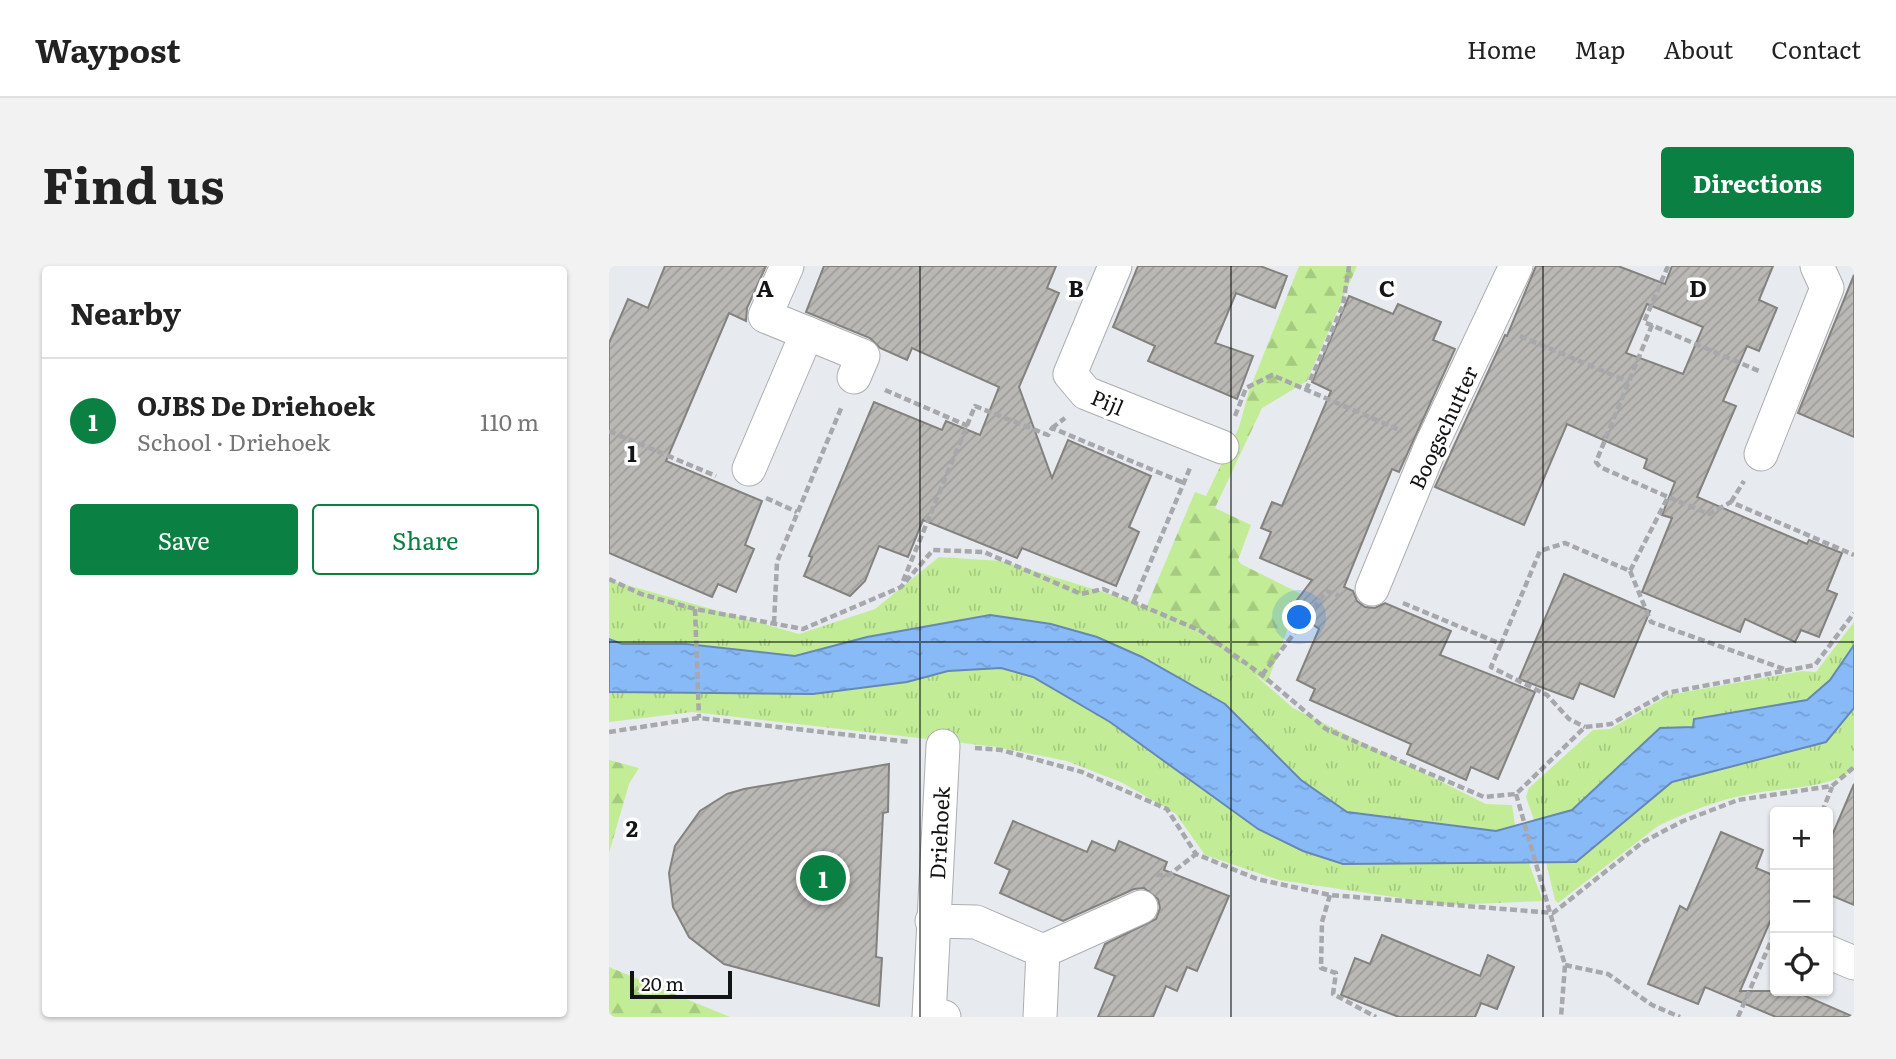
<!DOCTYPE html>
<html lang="en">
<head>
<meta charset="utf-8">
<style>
  body { margin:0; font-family:Literata,serif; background:#f2f2f2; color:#222 }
  .controls { position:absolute; right:21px; bottom:21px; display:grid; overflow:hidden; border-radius:7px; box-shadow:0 2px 5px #0004 }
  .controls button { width:63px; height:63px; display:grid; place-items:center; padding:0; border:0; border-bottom:2px solid #e0e0e0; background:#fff; color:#222; font:35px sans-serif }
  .scale { position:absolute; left:21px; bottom:18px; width:102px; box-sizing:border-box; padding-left:7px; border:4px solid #131415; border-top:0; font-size:19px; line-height:24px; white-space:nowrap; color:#131415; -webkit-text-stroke:5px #fff; paint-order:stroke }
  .you { position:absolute; left:691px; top:352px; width:24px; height:24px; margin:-18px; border:5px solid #fff; border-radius:50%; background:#1a73e8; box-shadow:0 0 0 10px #1a73e833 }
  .badge { display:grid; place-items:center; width:46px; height:46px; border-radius:50%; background:#0b8043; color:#fff; font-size:23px; font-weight:700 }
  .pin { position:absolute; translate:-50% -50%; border:4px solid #fff; box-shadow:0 2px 7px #0006 }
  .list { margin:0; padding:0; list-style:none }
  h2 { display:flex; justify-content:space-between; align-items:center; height:91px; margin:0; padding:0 28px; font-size:30px }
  h2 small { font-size:23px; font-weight:400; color:#767676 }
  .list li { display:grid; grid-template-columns:46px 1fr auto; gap:21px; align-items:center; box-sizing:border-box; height:126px; padding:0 28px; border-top:2px solid #e0e0e0 }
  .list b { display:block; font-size:26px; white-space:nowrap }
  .list p { margin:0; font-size:23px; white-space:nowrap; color:#767676 }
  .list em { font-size:23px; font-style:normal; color:#767676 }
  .actions { display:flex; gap:14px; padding:21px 28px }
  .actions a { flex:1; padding:16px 0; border:2px solid #0b8043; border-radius:7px; text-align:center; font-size:24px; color:#0b8043 }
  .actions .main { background:#0b8043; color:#fff }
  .icon { flex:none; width:38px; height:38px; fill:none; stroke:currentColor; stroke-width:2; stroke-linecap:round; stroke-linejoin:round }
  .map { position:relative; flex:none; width:1245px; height:751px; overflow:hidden; border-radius:7px }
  header { display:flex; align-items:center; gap:42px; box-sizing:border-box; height:98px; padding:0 35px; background:#fff; border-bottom:2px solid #e0e0e0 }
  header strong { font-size:33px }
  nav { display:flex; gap:38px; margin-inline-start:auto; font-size:24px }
  .intro { display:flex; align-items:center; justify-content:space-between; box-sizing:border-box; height:168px; padding:0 42px }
  h1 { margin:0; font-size:49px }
  .button { padding:18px 32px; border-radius:7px; background:#0b8043; color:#fff; font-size:24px; font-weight:700 }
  main { display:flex; gap:42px; padding:0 42px }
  aside { flex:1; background:#fff; border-radius:7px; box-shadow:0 2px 5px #0004 }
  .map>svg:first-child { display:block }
</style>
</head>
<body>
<header>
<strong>Waypost</strong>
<nav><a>Home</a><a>Map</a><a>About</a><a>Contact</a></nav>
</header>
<div class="intro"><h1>Find us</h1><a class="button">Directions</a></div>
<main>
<aside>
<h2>Nearby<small></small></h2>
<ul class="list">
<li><span class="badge">1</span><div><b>OJBS De Driehoek</b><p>School · Driehoek</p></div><em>110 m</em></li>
</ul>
<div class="actions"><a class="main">Save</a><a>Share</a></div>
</aside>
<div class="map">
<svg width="1245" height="751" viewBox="0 0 1245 751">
  <defs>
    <pattern id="grass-tufts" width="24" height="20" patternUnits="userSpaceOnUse" patternTransform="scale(1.75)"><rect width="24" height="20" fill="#c2ed96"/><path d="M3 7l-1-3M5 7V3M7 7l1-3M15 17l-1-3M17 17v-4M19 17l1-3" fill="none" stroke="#a6ca80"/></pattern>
    <pattern id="forest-firs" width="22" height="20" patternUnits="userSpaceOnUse" patternTransform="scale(1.75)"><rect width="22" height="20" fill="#c2ed96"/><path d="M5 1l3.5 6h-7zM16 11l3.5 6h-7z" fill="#a6ca80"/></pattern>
    <pattern id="water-ripples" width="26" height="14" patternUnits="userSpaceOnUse" patternTransform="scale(1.75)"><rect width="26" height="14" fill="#89baf8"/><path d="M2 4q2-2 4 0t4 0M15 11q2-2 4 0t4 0" fill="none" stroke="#759fd4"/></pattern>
    <pattern id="building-hatch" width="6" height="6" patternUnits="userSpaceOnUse" patternTransform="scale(1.75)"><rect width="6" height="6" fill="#bab8b4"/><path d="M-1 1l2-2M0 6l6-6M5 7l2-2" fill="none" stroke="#9f9d9a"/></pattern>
  </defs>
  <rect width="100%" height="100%" fill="#e7eaee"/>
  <g fill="url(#grass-tufts)">
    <polygon points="330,291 393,295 523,335 589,367 623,389 684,442 877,538 903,539 906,559 887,565 738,546 692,514 616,438 533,391 488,371 442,358 381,349 258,371 186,390 77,378 13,378 0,373 0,314 190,368 266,343"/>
    <polygon points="1245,356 1245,379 1221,414 1198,434 1085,453 1084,461 1051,463 963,544 925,554 917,531 920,522 984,464 1001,463 1060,429 1193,405 1207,406"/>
    <polygon points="392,402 424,411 501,456 649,563 694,585 734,598 919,595 934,635 839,639 670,614 596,589 567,548 514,517 458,495 388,481 84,446 0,456 0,426 204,428 298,416 339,405"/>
    <path d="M1245,442V503C1218,524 1173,521 1141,528C1109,534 1078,546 1049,560L949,637L946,634L937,596H967L1063,516L1217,476Z"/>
  </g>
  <g fill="url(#forest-firs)">
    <polygon points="690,0 748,0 698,115 653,142 606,242 642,259 629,294 632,298 692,328 658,417 589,367 537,342 586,226 597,230 630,161 640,125"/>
    <polygon points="0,494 30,502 20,518 0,587"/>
    <polygon points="0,701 121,751 0,751"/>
  </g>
  <polygon fill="url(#water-ripples)" stroke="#6688b4" stroke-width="2" points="381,349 442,358 488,371 533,391 616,438 692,514 738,546 887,565 963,544 1051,462 1084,461 1085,453 1198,434 1221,414 1245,379 1245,442 1217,476 1063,516 967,596 734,598 694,585 649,563 501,456 424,411 392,402 339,405 298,416 204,428 0,426 0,373 13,378 77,378 186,390 258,371"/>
  <g fill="url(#building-hatch)" stroke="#84827f" stroke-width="2" fill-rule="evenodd">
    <polygon points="56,0 157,0 138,42 137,55 120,47 57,195 153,235 136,279 145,283 127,326 109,318 103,331 0,287 0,77 19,33 39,42"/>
    <polygon points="215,0 447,0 438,22 450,27 410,121 443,212 459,174 542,210 520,261 530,266 507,320 413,282 408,292 314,254 299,291 270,280 256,315 241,330 195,310 203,291 200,290 265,136 333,164 337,155 371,169 390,121 303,82 298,94 271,82 261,72 197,46"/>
    <polygon points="529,0 651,0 678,10 666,42 627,27 606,77 644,90 628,133 539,95 546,80 504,61"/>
    <path d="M927,0H1009L1056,18L1063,0H1164L1150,34L1168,42L1150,85L1138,80L1114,135L1127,140L1088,231L1198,278L1200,274L1233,287L1218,324L1228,328L1210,371L1192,364L1186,376L1136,353L1131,366L1033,326L1063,252L1053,249L1066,216L1035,202L1038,193L958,158L915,259L826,221L896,69L898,70ZM1038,38L1094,61L1074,108L1017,87Z"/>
    <polygon points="1245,9 1245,171 1189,147"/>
    <polygon points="740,30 784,48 789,38 832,56 824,74 846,83 790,206 783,203 735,321 744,325 748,335 756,341 766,342 776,337 842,365 831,389 926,426 889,513 862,501 857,514 798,488 802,478 701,434 706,423 688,414 710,363 682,342 703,314 651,292 662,266 652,262 663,236 673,240 722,125 703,116"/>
    <polygon points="955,308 1041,345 1005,431 971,417 964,433 910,413"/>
    <polygon points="280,498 279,546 274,547 267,691 273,692 270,740 115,698 80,671 64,641 60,607 66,580 91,545 118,528 135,523"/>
    <polygon points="1245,518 1245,639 1219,628 1219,579"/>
    <polygon points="404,555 478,586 483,575 506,585 510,575 558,596 555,604 620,630 588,705 578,701 568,725 557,720 544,751 489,751 506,710 486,702 496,678 547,653 551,642 549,633 535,622 525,623 454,655 391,627 401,604 386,597"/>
    <polygon points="1112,566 1154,584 1147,602 1166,610 1166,644 1131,725 1185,725 1245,751 1167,751 1096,721 1089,738 1039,718 1071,640 1078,644"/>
    <polygon points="773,669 871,710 879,689 905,701 888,743 872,737 866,751 790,751 732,729 746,692 761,698"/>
  </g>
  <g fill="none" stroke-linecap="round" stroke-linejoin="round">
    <defs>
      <g id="minor">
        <polyline points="178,0 156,50 254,90 245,111"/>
        <polyline points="506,0 461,108 477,127 613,181"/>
        <polyline points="1152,188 1218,22 1208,0"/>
        <polyline points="140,203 198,67"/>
        <polyline points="763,323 822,180 907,0"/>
        <polyline points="334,480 320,751 335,751"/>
        <polyline points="323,655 367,656 434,685 431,751"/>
        <polyline points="434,685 532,641"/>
        <polyline points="1219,686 1245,697"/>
      </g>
    </defs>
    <use href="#minor" stroke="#acaeb2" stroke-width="35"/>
    <g stroke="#a6a8ac" stroke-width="4.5" stroke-dasharray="7 3.5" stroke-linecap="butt">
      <polyline points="1059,0 1035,56 1150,105"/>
      <polyline points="1043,59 987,196 991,201 1059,231"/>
      <polyline points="911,70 1020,116"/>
      <polyline points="276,124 359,160"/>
      <polyline points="697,124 734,39 740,0"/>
      <polyline points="626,150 637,122 663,109 793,165"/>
      <polyline points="443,162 456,152"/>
      <polyline points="0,165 107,210"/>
      <polyline points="157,232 188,246"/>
      <polyline points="1122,236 1135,215"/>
      <polyline points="1021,305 1042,356 1175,403"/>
      <polyline points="0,313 32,328 86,343 194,363 292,321 324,284 375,286 472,328 494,323 592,365 653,409 717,463 875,531 907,528 976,461 1002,458 1057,427 1206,399 1245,347"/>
      <polyline points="294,315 366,140 439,169 443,162 575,217"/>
      <polyline points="525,335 581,202"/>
      <polyline points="794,337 892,378 931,285 956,277 1021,305 1059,231 1100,248 1122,236 1245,289"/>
      <polyline points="86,343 90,452"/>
      <polyline points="165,357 168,296 233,140"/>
      <polyline points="892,378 882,401 938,429 960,453 976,461"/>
      <polyline points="653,409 718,325 730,330"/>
      <polyline points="0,466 90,452 301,476"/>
      <polyline points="366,482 392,484 473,506 558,543 587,588 648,613 721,629 944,647 1034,576 1074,555 1129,534 1223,520 1245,501"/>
      <polyline points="907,528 956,699 952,751"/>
      <polyline points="1213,546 1223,521"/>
      <polyline points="547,609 560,609 587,588"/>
      <polyline points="721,629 713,656 712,702 727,707 724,728 767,751"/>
      <polyline points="956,699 999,708 1043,739 1071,751"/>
      <polyline points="1129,751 1166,666"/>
    </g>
    <use href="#minor" stroke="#fff" stroke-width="33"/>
  </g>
  <path fill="none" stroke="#131415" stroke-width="2" stroke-opacity="0.55" d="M311,0V751M622,0V751M934,0V751M0,376H1245"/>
  <g text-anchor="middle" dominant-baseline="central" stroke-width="7" stroke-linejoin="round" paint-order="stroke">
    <g font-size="21" fill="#131415" stroke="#fff">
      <text transform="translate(499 135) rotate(23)">Pijl</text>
      <text transform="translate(833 161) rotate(-65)">Boogschutter</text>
      <text transform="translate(329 567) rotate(-87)">Driehoek</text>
    </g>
  </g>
  <g font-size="23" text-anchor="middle" font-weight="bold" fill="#131415" stroke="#fff" stroke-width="7" stroke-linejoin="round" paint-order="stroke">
    <text x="156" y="31">A</text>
    <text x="467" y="31">B</text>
    <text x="778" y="31">C</text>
    <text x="1089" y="31">D</text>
    <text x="23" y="196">1</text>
    <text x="23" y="571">2</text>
  </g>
</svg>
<div class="controls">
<button>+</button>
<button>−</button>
<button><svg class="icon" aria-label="locate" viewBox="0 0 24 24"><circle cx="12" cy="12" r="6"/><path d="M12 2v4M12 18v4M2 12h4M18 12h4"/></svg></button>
</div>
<div class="scale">20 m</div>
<div class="you"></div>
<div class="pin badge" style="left:214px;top:612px">1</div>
</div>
</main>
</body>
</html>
